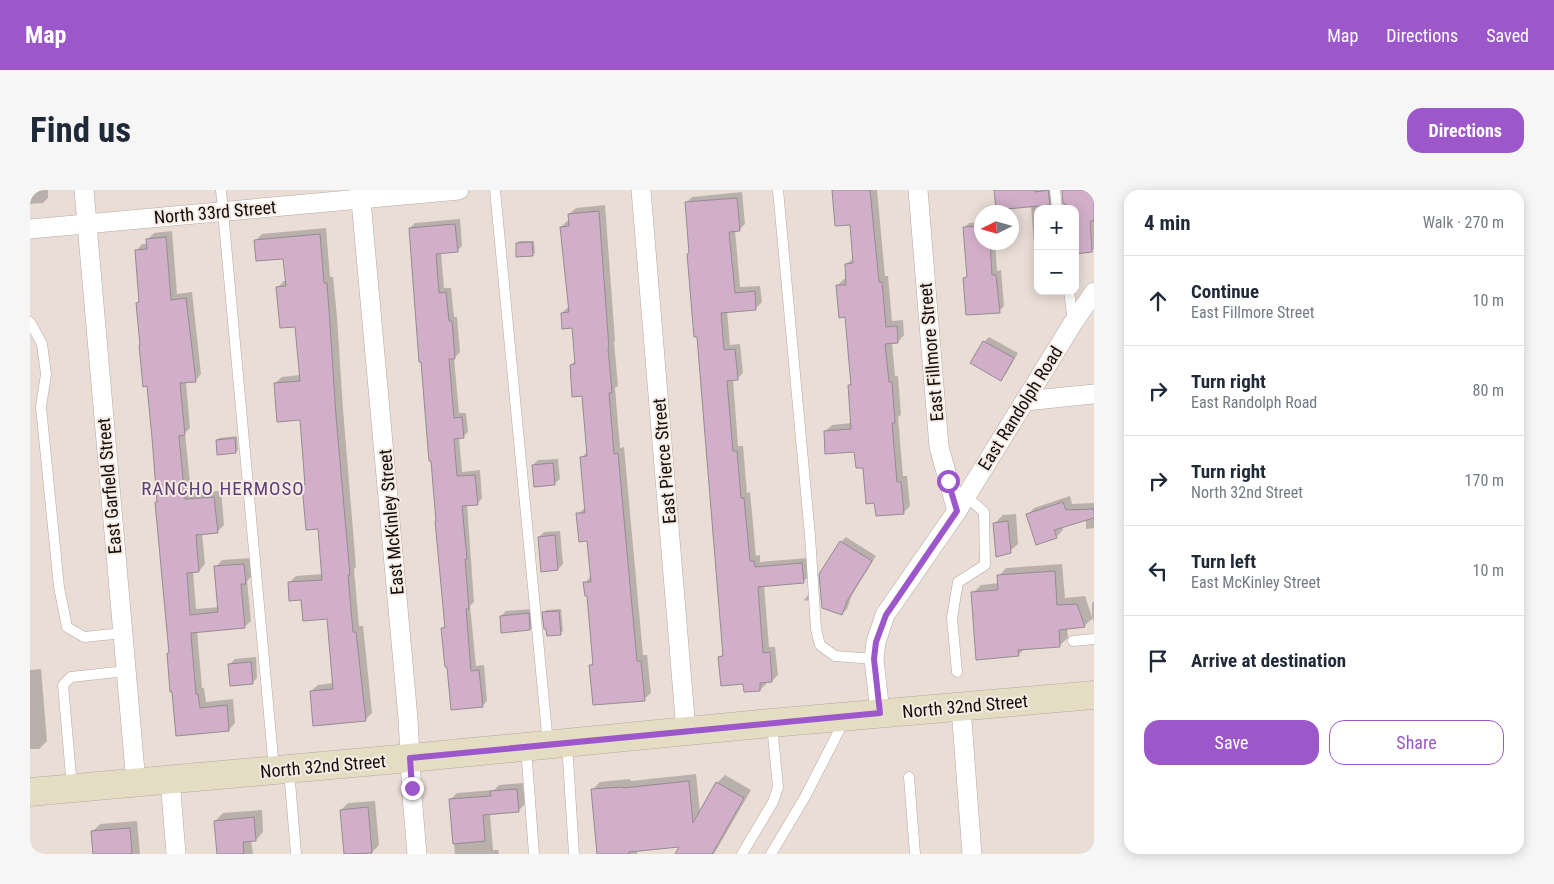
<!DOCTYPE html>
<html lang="en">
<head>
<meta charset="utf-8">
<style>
  body { margin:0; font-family:"Roboto Condensed",sans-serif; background:#f6f6f7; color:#1f2937 }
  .controls { position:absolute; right:15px; top:15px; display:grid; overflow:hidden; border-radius:10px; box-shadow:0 2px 12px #0003 }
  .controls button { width:45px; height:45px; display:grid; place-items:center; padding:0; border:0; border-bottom:1px solid #e0e1e3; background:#fff; color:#1f2937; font:25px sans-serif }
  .compass { position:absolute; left:944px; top:15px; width:45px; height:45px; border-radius:50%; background:#fff; box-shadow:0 2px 12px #0003; rotate:265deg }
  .stop { position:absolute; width:15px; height:15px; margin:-11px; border:4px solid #9c57cb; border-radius:50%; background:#fff }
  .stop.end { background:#9c57cb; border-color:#fff; box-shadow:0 1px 5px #0008 }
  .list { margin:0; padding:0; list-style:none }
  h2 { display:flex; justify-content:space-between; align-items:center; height:65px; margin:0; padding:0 20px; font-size:21px }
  h2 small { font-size:16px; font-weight:400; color:#747a83 }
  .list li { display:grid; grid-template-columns:32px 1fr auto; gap:15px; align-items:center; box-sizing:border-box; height:90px; padding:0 20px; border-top:1px solid #e0e1e3 }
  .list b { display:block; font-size:19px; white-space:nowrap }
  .list p { margin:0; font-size:16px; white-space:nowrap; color:#747a83 }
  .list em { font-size:16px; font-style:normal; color:#747a83 }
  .actions { display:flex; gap:10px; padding:15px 20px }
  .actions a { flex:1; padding:11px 0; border:1px solid #9c57cb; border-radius:15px; text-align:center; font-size:18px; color:#9c57cb }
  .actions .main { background:#9c57cb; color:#fff }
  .icon { flex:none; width:28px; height:28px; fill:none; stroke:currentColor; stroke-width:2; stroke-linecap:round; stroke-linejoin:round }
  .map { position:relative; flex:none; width:1064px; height:664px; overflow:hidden; border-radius:15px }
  header { display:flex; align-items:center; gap:30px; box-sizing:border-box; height:70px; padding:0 25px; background:#9c57cb; color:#fff }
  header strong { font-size:24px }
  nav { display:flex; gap:28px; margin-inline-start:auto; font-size:18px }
  .intro { display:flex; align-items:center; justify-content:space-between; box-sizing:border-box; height:120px; padding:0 30px }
  h1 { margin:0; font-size:35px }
  .button { padding:12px 22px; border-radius:15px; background:#9c57cb; color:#fff; font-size:18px; font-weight:700 }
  main { display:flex; gap:30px; padding:0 30px }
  aside { flex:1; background:#fff; border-radius:15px; box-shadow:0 2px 12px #0003 }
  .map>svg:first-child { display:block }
</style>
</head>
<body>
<header>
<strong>Map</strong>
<nav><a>Map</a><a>Directions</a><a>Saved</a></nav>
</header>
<div class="intro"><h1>Find us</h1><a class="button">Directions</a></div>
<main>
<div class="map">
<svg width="1064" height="664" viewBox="0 0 1064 664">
  <rect width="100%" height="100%" fill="#e9ddd6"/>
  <g fill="#0003">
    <polygon points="0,0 18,0 18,8 13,13 0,14"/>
    <polygon points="803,0 847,0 855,86 858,86 862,131 873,130 874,145 868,152 862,152 865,186 868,186 871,225 868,227 873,286 877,286 880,316 873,323 846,312 834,276 825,260 795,241 802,235 822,233 819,196 822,193 816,126 807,96 814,89 817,89 816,74 824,68 821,34"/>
    <polygon points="966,0 1025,0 1031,19 1008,19 1008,67 1005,67 1001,16"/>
    <polygon points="1033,0 1064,0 1064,59 1062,61 1045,19 1035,19"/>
    <polygon points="712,2 715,34 709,40 705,40 710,97 730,96 732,112 726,118 697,121 700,155 710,154 713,183 707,189 703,189 708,256 713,256 717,303 720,302 726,366 730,365 730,372 778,368 779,386 773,392 734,395 739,457 745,457 748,485 742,491 736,491 736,494 730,500 714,493 690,467 694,463 656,13 662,7"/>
    <polygon points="575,15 585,150 584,152 588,196 585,198 590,258 594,257 613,465 617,465 621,503 614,509 560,476 564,472 558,405 555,393 561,386 558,350 548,324 556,317 552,267 558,261 553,204 541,175 546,170 543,137 532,123 539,116 531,37 537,31 540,31 539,24 546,18"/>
    <polygon points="430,29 432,56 427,61 411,63 414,98 421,98 424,127 427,127 430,162 424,168 429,223 436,223 438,242 433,247 429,248 432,282 450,280 452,308 447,314 437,314 444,412 440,416 446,476 454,475 457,511 452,516 413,438 416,435 380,38 385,33"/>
    <polygon points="952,32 952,52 965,52 967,81 971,80 974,116 969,121 934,88 938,85 934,38 939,33"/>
    <polygon points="296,38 300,87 303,87 307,127 313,219 326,377 324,379 329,436 333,436 342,523 335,530 281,501 288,495 303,493 298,428 272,409 259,393 266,386 293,384 289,338 273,295 276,292 271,228 245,193 252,187 270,185 266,136 248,97 254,91 257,91 254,67 226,50 232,44"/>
    <polygon points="142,41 147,104 162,102 171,184 165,191 156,192 160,238 155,243 161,303 191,301 194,335 187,342 172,343 175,374 169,381 163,381 166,419 189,417 186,377 192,370 221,368 222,386 217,391 221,431 214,437 167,441 172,498 174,498 176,512 203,509 205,533 199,540 147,544 138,464 140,462 118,195 108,113 110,110 106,61 112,54 118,54 117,50 124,43"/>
    <polygon points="489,51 504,51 505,63 503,65 487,54"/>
    <polygon points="959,147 988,163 976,184 971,189 954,152"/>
    <polygon points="207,246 208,260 205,262 187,250 189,248"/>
    <polygon points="528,269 530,289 524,294 503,275 508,270"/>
    <polygon points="1040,306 1042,314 1064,313 1064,338 1056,339 1056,329 1032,337 1033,340 1026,347 998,325 1004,318"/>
    <polygon points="986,324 988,354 980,361 965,333 973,325"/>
    <polygon points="530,341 533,374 528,379 509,347 514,342"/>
    <polygon points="816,347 846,366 822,405 817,419 812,424 791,385 811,352"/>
    <polygon points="1032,374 1035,408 1055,406 1062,427 1062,413 1064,411 1064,435 1063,428 1054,436 1037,438 1038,448 1030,455 996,458 988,465 943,403 951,395 969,393 969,386 976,378"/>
    <polygon points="779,404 779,409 777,411 774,410"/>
    <polygon points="503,419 505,434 500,439 471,426 476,421"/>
    <polygon points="531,419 533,441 530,443 517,438 514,423 516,420"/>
    <polygon points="226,467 227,488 222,493 200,474 205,469"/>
    <polygon points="11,479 17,551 9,559 0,559 0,480"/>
    <polygon points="666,584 670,623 687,593 695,585 721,600 684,664 647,664 651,656 607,660 607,664 568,664 562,600 570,592 600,589 601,591"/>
    <polygon points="493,593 495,614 488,621 460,624 463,660 468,660 469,664 425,664 420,610 427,603 464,600 469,595"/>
    <polygon points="345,611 349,655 342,662 338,662 338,664 315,664 311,620 318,613"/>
    <polygon points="232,620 233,642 226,650 221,650 223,664 188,664 185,631 193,623"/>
    <polygon points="107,631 110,664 75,664 62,642 70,634"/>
  </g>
  <g fill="#d2afc9" stroke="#958b93">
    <polygon points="802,0 840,0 849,92 852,92 856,137 867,136 868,153 855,154 859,192 862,192 865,233 862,233 867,292 871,292 874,324 846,326 844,313 836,314 833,278 826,278 824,262 795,264 794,241 821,239 818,195 821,195 815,127 809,128 806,95 816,95 815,74 823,73 820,35 805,36"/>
    <polygon points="964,0 1005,0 1005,2 1018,0 1020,15 966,20"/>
    <polygon points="1032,0 1064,0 1064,31 1060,31 1062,62 1045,64 1045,19 1037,19 1036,14 1033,14"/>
    <polygon points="707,8 710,41 699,42 705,103 725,101 726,120 691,123 694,160 705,159 708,190 697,191 703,261 707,261 711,308 714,308 720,371 724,371 725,377 772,373 774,393 728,397 733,463 740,462 742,492 730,493 730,501 714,502 713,494 691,496 688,467 693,466 667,147 664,147 657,64 659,63 655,12"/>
    <polygon points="569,21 579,158 578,158 582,203 579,203 584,264 588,263 607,471 611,471 615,511 563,515 559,475 563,475 557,406 555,406 553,392 561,392 557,351 549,352 546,323 555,323 550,267 557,266 552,206 542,207 540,175 545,174 542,138 532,139 531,123 539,122 530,37 539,36 538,24"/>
    <polygon points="425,34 428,62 406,64 409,103 416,102 419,131 422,131 425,169 419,169 424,228 432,227 434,248 424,249 427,286 445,285 448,315 432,316 437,369 435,369 439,419 436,419 441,481 449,480 453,517 421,520 417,477 415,477 411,438 415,438 405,331 406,331 401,271 399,271 391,172 389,172 379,38"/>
    <polygon points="952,36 952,52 960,52 962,85 966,85 970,123 936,125 933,88 937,87 933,37"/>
    <polygon points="290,44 294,93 297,93 300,134 306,226 320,385 318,385 323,442 326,442 336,531 283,536 280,501 303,499 297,429 273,431 271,410 259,411 258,392 292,390 288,339 276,340 272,295 275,295 270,230 247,232 244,193 270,191 265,137 250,138 246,97 256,96 253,69 226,71 224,50"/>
    <polygon points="136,47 141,110 156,108 166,192 150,193 155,245 149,246 155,309 184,307 188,343 166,345 169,382 157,383 160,425 188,422 184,376 214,374 216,394 211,394 215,438 161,443 161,445 166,504 168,504 170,518 197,515 199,541 146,546 142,502 140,502 137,463 139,463 125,312 127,312 122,248 117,196 113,197 109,155 110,155 106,113 109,112 105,60 117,59 116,49"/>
    <polygon points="502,52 503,66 486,67 486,53"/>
    <polygon points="953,151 984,168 971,191 940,173"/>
    <polygon points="205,248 206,263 187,265 186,250"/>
    <polygon points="523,273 525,295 504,297 502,275"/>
    <polygon points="1033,312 1036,320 1064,319 1064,328 1024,340 1027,348 1006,355 996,324"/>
    <polygon points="978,331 981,363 966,367 963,333"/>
    <polygon points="525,345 528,380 511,382 508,347"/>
    <polygon points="810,351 842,371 817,411 812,425 792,418 789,384"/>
    <polygon points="1025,381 1027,415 1047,414 1055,437 1029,440 1030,457 988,460 989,466 946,470 941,402 968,400 967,385"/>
    <polygon points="529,421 531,445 517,446 516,439 514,439 512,422"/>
    <polygon points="499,423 500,440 471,443 470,426"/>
    <polygon points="221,472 223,494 200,496 198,474"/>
    <polygon points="659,591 663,633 686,592 714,608 682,664 645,664 649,657 599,662 599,664 567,664 561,599 593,597 593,598"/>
    <polygon points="487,599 489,622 453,625 455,651 423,654 419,609 461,606 460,601"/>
    <polygon points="338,617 342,663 314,664 310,620"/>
    <polygon points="224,627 226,651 213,652 214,664 187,664 184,631"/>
    <polygon points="100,638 102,664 63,664 61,641"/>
  </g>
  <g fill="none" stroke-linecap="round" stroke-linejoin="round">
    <defs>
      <g id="lane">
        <polyline points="191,0 244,579"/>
        <polyline points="465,0 518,554"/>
        <polyline points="748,0 780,346 786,439 790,455 805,466 844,469"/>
        <polyline points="1025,0 1027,19"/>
        <polyline points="1039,101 1043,132"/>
        <polyline points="0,132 12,154 16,184 11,217 29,397 37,437 54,447 93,443"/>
        <polyline points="1043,451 1064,449"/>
        <polyline points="927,482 922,428 928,392 955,375 954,322 936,306"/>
        <polyline points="537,553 544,664"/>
        <polyline points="496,558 504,664"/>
        <polyline points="259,580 266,664"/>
        <polyline points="879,587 885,664"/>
        <polyline points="42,597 33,495 41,487 96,481"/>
        <polyline points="712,664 743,612 748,597 742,535"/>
        <polyline points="741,664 775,607 815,529"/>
      </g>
      <g id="street">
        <polyline points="54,0 106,593"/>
        <polyline points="330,0 378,528 382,606 387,664"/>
        <polyline points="611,0 656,541"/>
        <polyline points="888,0 909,257 927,321"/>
        <polyline points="0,39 429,0"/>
        <polyline points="995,211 1064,204"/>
        <polyline points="931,517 942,664"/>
        <polyline points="850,523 844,469 846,452 855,425 927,321 1043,133 1064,102"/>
        <polyline points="140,589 146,664"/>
      </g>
      <polyline id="secondary" points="0,602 380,568 741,533 1064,505"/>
    </defs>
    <use href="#lane" stroke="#b4a9a2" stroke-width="11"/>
    <use href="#street" stroke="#b4a9a2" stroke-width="20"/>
    <use href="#secondary" stroke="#b4a9a2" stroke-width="29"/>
    <use href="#lane" stroke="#fff" stroke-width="10"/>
    <use href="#street" stroke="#fff" stroke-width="19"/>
    <use href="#secondary" stroke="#e4ddc3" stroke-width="28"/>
  </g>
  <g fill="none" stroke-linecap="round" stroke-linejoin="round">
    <polyline stroke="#9c57cb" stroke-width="6" points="382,598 380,568 850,523 844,469 846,452 856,425 927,321 918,291"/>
  </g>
  <g text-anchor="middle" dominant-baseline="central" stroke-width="4" stroke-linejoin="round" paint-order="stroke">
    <g font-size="18" fill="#110d0b" stroke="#f6ebe3">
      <text transform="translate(185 22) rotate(-5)">North 33rd Street</text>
      <text transform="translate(901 162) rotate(-95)">East Fillmore Street</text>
      <text transform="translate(990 218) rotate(-58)">East Randolph Road</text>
      <text transform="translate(634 271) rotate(-95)">East Pierce Street</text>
      <text transform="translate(79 296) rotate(-95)">East Garfield Street</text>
      <text transform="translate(361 332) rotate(-95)">East McKinley Street</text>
      <text transform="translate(935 516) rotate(-5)">North 32nd Street</text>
      <text transform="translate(293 576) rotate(-5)">North 32nd Street</text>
    </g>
    <g font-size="19" letter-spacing="1" fill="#5f3d78" stroke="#f6ebe3">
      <text x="193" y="298">RANCHO HERMOSO</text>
    </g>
  </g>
</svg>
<div class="controls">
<button>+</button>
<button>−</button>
</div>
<svg class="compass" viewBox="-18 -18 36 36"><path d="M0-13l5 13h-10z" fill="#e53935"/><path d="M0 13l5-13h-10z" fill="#747a83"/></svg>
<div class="stop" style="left:918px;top:291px"></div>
<div class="stop end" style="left:382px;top:598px"></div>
</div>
<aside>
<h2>4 min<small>Walk · 270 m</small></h2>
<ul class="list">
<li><svg class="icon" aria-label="ahead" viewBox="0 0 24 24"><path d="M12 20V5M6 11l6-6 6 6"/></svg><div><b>Continue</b><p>East Fillmore Street</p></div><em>10 m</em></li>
<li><svg class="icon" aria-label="right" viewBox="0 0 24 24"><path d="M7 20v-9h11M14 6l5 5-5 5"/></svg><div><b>Turn right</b><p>East Randolph Road</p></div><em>80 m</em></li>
<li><svg class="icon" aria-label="right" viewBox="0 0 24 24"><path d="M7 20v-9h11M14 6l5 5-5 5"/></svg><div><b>Turn right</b><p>North 32nd Street</p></div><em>170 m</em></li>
<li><svg class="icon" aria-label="left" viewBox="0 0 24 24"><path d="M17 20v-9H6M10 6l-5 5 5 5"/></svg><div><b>Turn left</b><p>East McKinley Street</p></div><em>10 m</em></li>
<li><svg class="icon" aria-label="arrive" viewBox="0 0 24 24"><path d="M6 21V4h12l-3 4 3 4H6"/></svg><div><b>Arrive at destination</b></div></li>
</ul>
<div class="actions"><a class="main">Save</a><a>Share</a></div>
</aside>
</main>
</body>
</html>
